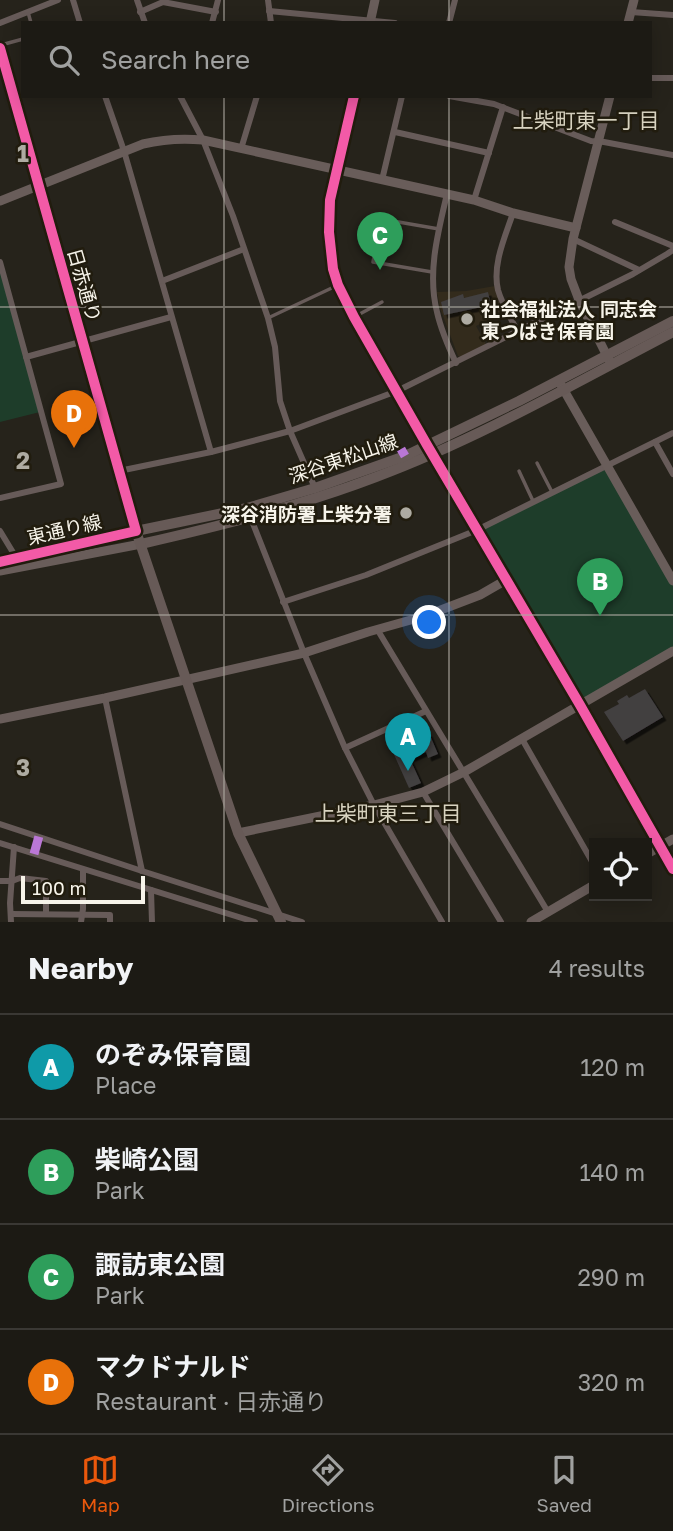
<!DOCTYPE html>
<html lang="en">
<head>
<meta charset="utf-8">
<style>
  body { margin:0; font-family:"Golos Text","Noto Sans JP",sans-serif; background:#25231d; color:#f1f3f6 }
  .controls { position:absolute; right:21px; bottom:21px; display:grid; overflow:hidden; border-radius:0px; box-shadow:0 4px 18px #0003 }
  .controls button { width:63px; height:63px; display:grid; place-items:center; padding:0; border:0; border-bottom:2px solid #3a3834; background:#1c1a14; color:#f1f3f6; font:35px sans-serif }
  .scale { position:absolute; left:21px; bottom:18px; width:124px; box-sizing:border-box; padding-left:7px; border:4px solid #f7f4ea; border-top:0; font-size:19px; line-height:24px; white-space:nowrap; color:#f7f4ea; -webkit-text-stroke:5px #211c0e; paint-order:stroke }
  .you { position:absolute; left:430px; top:623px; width:24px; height:24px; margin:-18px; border:5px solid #fff; border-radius:50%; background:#1a73e8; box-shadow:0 0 0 10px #1a73e833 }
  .badge { display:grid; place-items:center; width:46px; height:46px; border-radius:50%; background:#ea580c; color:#fff; font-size:23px; font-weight:700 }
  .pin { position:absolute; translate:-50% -58px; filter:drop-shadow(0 2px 4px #0008) }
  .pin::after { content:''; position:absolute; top:37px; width:24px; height:21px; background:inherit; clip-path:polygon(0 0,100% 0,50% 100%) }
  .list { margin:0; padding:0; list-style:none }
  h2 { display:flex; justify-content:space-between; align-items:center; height:91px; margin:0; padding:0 28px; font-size:30px }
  h2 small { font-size:23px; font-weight:400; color:#a0a1a0 }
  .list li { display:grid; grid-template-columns:46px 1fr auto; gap:21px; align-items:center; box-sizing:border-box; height:105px; padding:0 28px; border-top:2px solid #3a3834 }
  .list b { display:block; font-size:26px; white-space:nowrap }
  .list p { margin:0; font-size:23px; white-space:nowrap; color:#a0a1a0 }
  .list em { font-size:23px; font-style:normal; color:#a0a1a0 }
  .icon { flex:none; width:38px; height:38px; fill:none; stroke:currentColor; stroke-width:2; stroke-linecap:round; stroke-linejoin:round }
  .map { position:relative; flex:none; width:673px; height:922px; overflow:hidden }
  .search { position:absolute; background:#1c1a14; box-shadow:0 4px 18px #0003; left:21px; right:21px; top:21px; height:77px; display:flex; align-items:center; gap:18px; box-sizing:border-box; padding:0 24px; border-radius:0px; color:#a0a1a0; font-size:26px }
  .sheet { height:511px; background:#1c1a14 }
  nav { display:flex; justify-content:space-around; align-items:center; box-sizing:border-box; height:98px; border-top:2px solid #3a3834; background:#1c1a14; font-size:19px; color:#a0a1a0 }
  nav a { display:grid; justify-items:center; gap:4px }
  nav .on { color:#ea580c }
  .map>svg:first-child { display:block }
</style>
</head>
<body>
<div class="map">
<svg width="673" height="922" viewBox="0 0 673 922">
  <defs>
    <filter id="shadow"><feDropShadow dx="3.5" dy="3.5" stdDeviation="0" flood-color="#0009"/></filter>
  </defs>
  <rect width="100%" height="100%" fill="#26231b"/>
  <polygon fill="#332b1c" points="495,286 504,313 476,326 486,344 461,357 458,356 440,308 437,292 466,291"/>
  <g fill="#1e3d2a">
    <polygon points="0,268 40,412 0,422"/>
    <polygon points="606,467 673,581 673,651 580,705 477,530"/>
  </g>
  <g fill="#423f41" filter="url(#shadow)">
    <polygon points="488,292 491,305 444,315 441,302 463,294 464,298"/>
    <polygon points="645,689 663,717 623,741 604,712 619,704 617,701 627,695 629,698"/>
    <polygon points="429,733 438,754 428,758 426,752 410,759 421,783 409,788 392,750"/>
  </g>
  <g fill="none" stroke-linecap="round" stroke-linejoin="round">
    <g stroke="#675b59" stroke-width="3.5">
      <polyline points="28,12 31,23"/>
      <polyline points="1,45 23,39"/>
      <polyline points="432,272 373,262 381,219 439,229"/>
      <polyline points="356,316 382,302"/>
      <polyline points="268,318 336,286"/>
      <polyline points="537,463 552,492"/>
      <polyline points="519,471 533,501"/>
    </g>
    <g stroke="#675b59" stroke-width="6">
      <polyline points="73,0 80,23"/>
      <polyline points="137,0 145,23"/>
      <polyline points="268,0 271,23"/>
      <polyline points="269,11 395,23"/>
      <polyline points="140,12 163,2 216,12"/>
      <polyline points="631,12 673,15"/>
      <polyline points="0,23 58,0"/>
      <polyline points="212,23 218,0"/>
      <polyline points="449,23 455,0"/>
      <polyline points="650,78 673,78"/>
      <polyline points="105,96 124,151 211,452"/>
      <polyline points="180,96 203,140 233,216 268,318 275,347 280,401 290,431 315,488"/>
      <polyline points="449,96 494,104 591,141 604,142 673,155"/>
      <polyline points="395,132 489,153"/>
      <polyline points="241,149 257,96"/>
      <polyline points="382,180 402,96"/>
      <path d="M447,194C438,232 427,273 437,312C441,330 448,346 456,363"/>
      <polyline points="474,200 503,107"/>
      <path d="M513,213C505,237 492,265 498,290C502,304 511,319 518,332"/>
      <polyline points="615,222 673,246"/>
      <polyline points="573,239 639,270"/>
      <polyline points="0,262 61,484 0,498"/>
      <polyline points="162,281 244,249"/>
      <polyline points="26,357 171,317"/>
      <polyline points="655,442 673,474"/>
      <polyline points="119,471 211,452 290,431 397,391 633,274 667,254 673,250"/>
      <polyline points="250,516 304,653 345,748 374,805 442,922"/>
      <polyline points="0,531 17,559"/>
      <polyline points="283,602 366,575 477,530 673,433"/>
      <polyline points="377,629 548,912"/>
      <polyline points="105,698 142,871"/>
      <polyline points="522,739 594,865"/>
      <polyline points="345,748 426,711"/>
      <polyline points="423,792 501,922"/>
      <polyline points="0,824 142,871 302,922"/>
      <polyline points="0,843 255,922"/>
      <polyline points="0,881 12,881 20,878 46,881 46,914"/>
      <polyline points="151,890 152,922"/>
      <polyline points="11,914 110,915 110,922"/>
      <polyline points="11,922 10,903 14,847"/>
      <polyline points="81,922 83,909 83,870"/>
    </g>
    <g stroke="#695d5a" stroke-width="9">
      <polyline points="370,23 375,0"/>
      <polyline points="628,23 634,0"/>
      <polyline points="0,48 136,531 0,562"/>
      <polyline points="354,96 330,200 329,232 333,269 338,285 354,317 427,445 580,705 673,869"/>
      <path d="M0,201L143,144C164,139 182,138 203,140L474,200L513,213L576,228"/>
      <polyline points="609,360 579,300 571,279 569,267 573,239 610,96"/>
      <polyline points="561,385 673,581"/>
      <polyline points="0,571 141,544"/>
      <polyline points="0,719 105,698 304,653 368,632 425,616 480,595 506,580"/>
      <polyline points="238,833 374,805 423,792 464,772 673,651"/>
      <polyline points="647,854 673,839"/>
      <polyline points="531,922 594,885"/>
    </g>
    <g stroke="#675a57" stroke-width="10">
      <path d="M141,544C220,526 300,506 376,477C478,439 577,382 673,332"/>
      <polyline points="281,922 238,833 136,531 247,508 315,488 405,456 519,401 673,321"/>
    </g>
    <g stroke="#ba77d6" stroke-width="9" stroke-dasharray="18 9" stroke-linecap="butt">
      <polyline points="401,449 405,456"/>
      <polyline points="34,854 39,836"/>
    </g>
    <defs>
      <g id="cycleway">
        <polyline points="0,48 136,531 0,562"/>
        <polyline points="354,96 330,200 329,232 333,269 338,285 354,317 427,445 580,705 673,869"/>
      </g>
    </defs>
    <use href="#cycleway" stroke="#211c0e" stroke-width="15"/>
    <use href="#cycleway" stroke="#f35aa7" stroke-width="10"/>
  </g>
  <path fill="none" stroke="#aeaba2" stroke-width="2" stroke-opacity="0.55" d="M224,0V23M449,0V23M224,96V922M449,96V922M0,307H673M0,615H673"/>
  <g fill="#aeaba2" stroke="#211c0e" stroke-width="2.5">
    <circle cx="467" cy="319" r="7"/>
    <circle cx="406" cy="513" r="7"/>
  </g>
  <g text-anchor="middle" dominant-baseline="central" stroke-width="5" stroke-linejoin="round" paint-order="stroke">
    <g font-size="19" fill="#f7f4ea" stroke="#211c0e">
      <text transform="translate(85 285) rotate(74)">日赤通り</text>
      <text transform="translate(343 458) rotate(-19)">深谷東松山線</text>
      <text transform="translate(64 529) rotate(-13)">東通り線</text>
    </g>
    <g font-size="19" font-weight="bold" fill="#f7f4ea" stroke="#211c0e" text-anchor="start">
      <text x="481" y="308">社会福祉法人 同志会<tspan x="481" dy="22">東つばき保育園</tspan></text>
      <text x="392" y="513" text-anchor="end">深谷消防署上柴分署</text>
    </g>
    <g font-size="21" fill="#d8d3c0" stroke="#211c0e">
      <text x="586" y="120">上柴町東一丁目</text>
      <text x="388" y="813">上柴町東三丁目</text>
    </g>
  </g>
  <g font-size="23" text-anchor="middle" font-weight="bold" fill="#aeaba2" stroke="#211c0e" stroke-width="5" stroke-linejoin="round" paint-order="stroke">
    <text x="23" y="162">1</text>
    <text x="23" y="469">2</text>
    <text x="23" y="776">3</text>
  </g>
</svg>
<div class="controls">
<button><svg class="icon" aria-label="locate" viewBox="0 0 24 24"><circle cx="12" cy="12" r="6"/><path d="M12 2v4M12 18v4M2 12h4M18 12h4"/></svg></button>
</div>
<div class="scale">100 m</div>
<div class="you"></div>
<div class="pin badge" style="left:408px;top:771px;background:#0f9aa8">A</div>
<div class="pin badge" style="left:600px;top:616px;background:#2e9e5b">B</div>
<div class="pin badge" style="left:380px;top:270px;background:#2e9e5b">C</div>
<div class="pin badge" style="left:74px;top:448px;background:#e8710a">D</div>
<div class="search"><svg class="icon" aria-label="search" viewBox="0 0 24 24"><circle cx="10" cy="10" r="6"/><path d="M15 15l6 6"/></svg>Search here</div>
</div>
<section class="sheet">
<h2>Nearby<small>4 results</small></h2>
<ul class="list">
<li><span class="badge" style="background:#0f9aa8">A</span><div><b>のぞみ保育園</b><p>Place</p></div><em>120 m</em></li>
<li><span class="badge" style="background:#2e9e5b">B</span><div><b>柴崎公園</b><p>Park</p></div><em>140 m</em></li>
<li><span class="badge" style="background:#2e9e5b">C</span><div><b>諏訪東公園</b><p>Park</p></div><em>290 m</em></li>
<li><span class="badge" style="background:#e8710a">D</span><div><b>マクドナルド</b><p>Restaurant · 日赤通り</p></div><em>320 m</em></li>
</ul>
</section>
<nav>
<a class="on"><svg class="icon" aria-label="map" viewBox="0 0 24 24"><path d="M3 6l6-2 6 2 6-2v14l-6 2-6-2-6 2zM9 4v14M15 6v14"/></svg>Map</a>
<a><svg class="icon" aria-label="directions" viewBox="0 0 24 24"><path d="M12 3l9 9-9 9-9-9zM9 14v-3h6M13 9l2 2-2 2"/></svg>Directions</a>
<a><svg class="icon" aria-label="saved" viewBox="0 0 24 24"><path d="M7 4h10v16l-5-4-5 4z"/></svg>Saved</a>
</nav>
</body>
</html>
